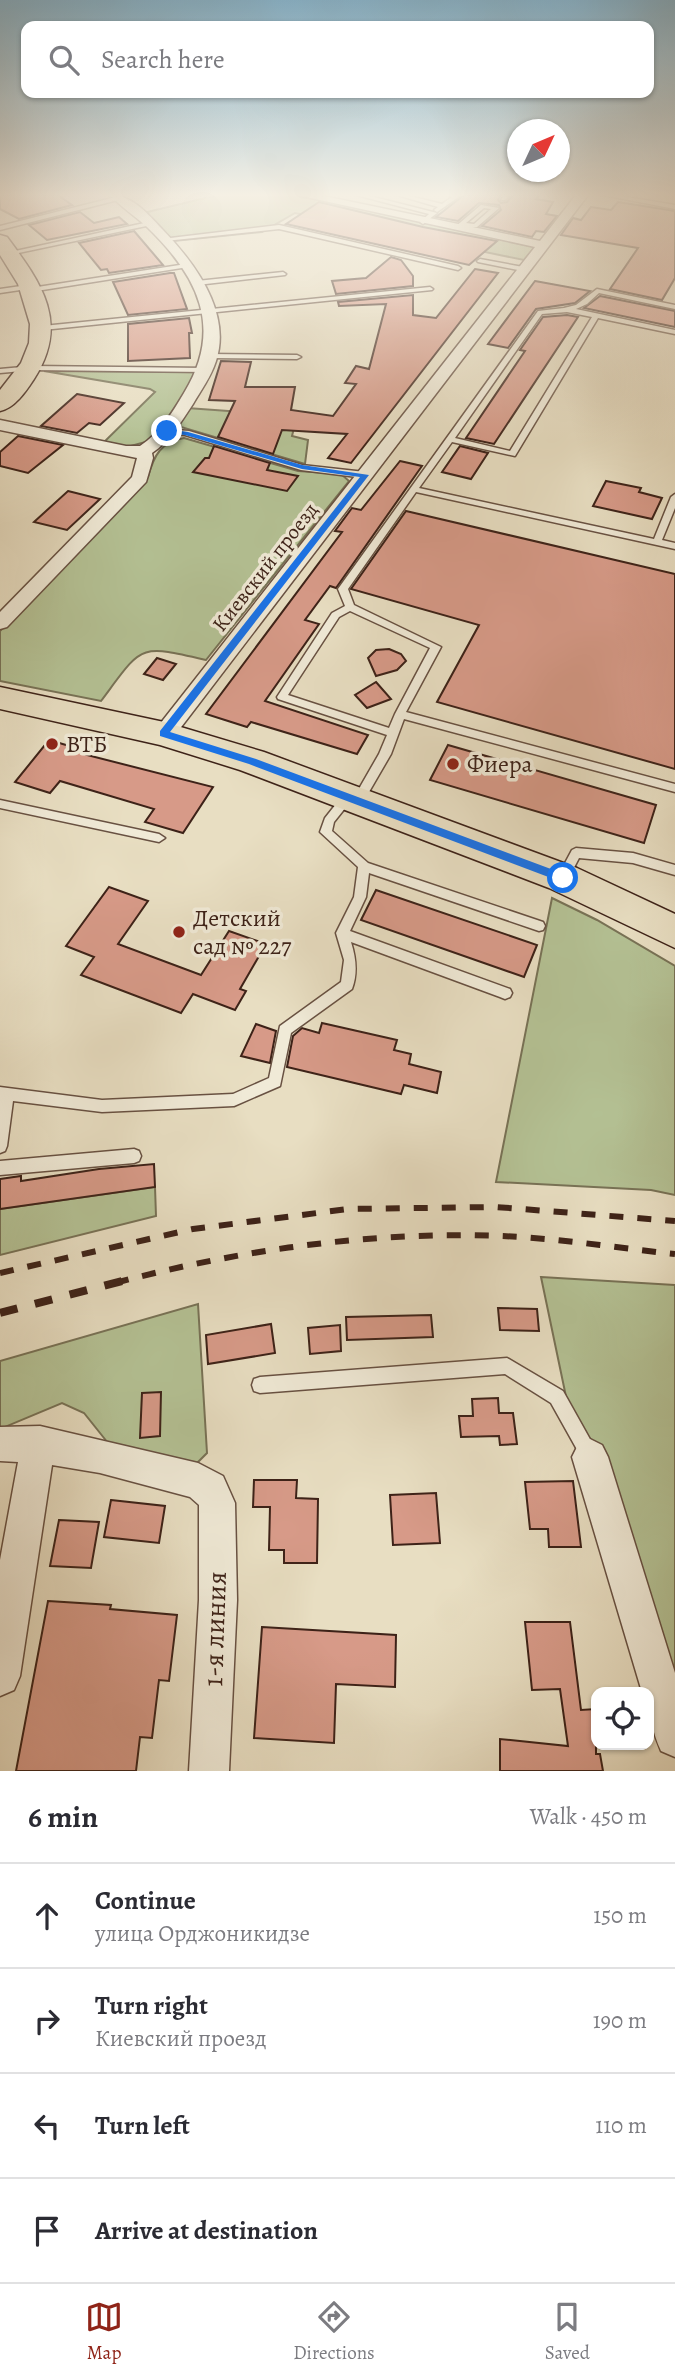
<!DOCTYPE html>
<html lang="en">
<head>
<meta charset="utf-8">
<style>
  body { margin:0; font-family:Alegreya,serif; background:#f2f2f3; color:#2b2b33 }
  .controls { position:absolute; right:21px; bottom:21px; display:grid; overflow:hidden; border-radius:14px; box-shadow:0 2px 5px #0004 }
  .controls button { width:63px; height:63px; display:grid; place-items:center; padding:0; border:0; border-bottom:2px solid #e1e1e2; background:#fff; color:#2b2b33; font:35px sans-serif }
  .compass { position:absolute; left:507px; top:119px; width:63px; height:63px; border-radius:50%; background:#fff; box-shadow:0 2px 5px #0004; rotate:46deg }
  .stop { position:absolute; width:21px; height:21px; margin:-16px; border:5px solid #1a73e8; border-radius:50%; background:#fff }
  .stop.end { background:#1a73e8; border-color:#fff; box-shadow:0 2px 7px #0008 }
  .list { margin:0; padding:0; list-style:none }
  h2 { display:flex; justify-content:space-between; align-items:center; height:91px; margin:0; padding:0 28px; font-size:30px }
  h2 small { font-size:23px; font-weight:400; color:#7c7c81 }
  .list li { display:grid; grid-template-columns:46px 1fr auto; gap:21px; align-items:center; box-sizing:border-box; height:105px; padding:0 28px; border-top:2px solid #e1e1e2 }
  .list b { display:block; font-size:26px; white-space:nowrap }
  .list p { margin:0; font-size:23px; white-space:nowrap; color:#7c7c81 }
  .list em { font-size:23px; font-style:normal; color:#7c7c81 }
  .icon { flex:none; width:38px; height:38px; fill:none; stroke:currentColor; stroke-width:2; stroke-linecap:round; stroke-linejoin:round }
  .map { position:relative; flex:none; width:675px; height:1771px; overflow:hidden }
  .search { position:absolute; background:#fff; box-shadow:0 2px 5px #0004; left:21px; right:21px; top:21px; height:77px; display:flex; align-items:center; gap:18px; box-sizing:border-box; padding:0 24px; border-radius:14px; color:#7c7c81; font-size:26px }
  .sheet { height:511px; background:#fff }
  nav { display:flex; justify-content:space-around; align-items:center; box-sizing:border-box; height:98px; border-top:2px solid #e1e1e2; background:#fff; font-size:19px; color:#7c7c81 }
  nav a { display:grid; justify-items:center; gap:4px }
  nav .on { color:#8f2418 }
  .map>svg:first-child { display:block }
</style>
</head>
<body>
<div class="map">
<svg width="675" height="1771" viewBox="0 0 675 1771">
  <rect width="100%" height="100%" fill="#e8dec2"/>
  <filter id="stains"><feTurbulence type="fractalNoise" baseFrequency=".00286" numOctaves="4"/><feColorMatrix values="0 0 0 0 .2 0 0 0 0 .09 0 0 0 0 .02 0 0 0 .5 -.17"/></filter>
  <radialGradient id="worn" r=".72"><stop offset=".6" stop-color="#630" stop-opacity="0"/><stop offset="1" stop-color="#630" stop-opacity=".3"/></radialGradient>
  <g fill="#b4c194" stroke="#787256" stroke-width="2">
    <polygon points="218,195 296,195 535,247 524,260 295,213 262,232 174,241 143,213"/>
    <polygon points="44,371 199,372 153,440 127,447 103,443 155,392 150,389"/>
    <polygon points="187,408 297,416 292,436 308,440 305,464 181,427 179,420"/>
    <path d="M184,438L298,471L341,474L349,481L206,660C137,644 143,645 101,701L0,681V631L148,477C154,455 161,442 184,438Z"/>
    <polygon points="552,898 597,920 675,966 675,1195 651,1190 496,1182"/>
    <polygon points="155,1187 156,1216 0,1255 0,1209"/>
    <polygon points="541,1277 675,1285 675,1694 578,1454"/>
    <polygon points="198,1304 207,1453 189,1471 112,1448 84,1413 62,1403 0,1429 0,1361"/>
  </g>
  <g fill="#d79a88" stroke="#3d2218" stroke-width="2">
    <polygon points="0,195 58,195 72,205 19,219 0,209"/>
    <polygon points="464,195 501,195 498,200 501,203 507,202 513,195 540,195 536,199 553,202 546,214 557,216 544,232 536,231 532,237 482,226 501,210 499,205 479,203 458,221 436,217"/>
    <polygon points="319,202 423,227 497,241 469,265 286,224"/>
    <polygon points="618,202 675,211 675,278 662,300 610,289 638,248 561,235 573,218 581,220 591,207 611,210"/>
    <polygon points="80,212 94,223 119,217 127,224 47,240 29,225"/>
    <polygon points="134,231 163,265 109,273 107,269 101,270 79,243"/>
    <polygon points="391,257 401,260 413,276 413,286 336,294 332,281 366,278"/>
    <polygon points="475,269 498,273 351,463 328,458 347,434 282,430 273,454 218,437 235,401 209,400 221,361 251,362 245,387 295,387 291,410 333,416 356,384 345,383 356,366 369,369 386,304 339,306 338,302 413,295 413,315 436,318"/>
    <polygon points="170,273 174,273 187,309 128,315 113,282"/>
    <polygon points="535,281 590,291 575,303 536,309 508,348 488,344"/>
    <polygon points="600,296 675,311 675,327 584,308"/>
    <polygon points="567,315 578,317 494,444 466,438 525,351 520,350 543,317"/>
    <polygon points="189,318 192,333 189,333 190,358 128,361 128,324"/>
    <polygon points="77,394 124,403 100,425 89,423 77,433 41,426"/>
    <polygon points="18,436 63,445 28,473 0,466 0,452"/>
    <polygon points="214,446 270,463 267,470 298,476 287,491 193,472 205,458 209,458"/>
    <polygon points="460,446 488,453 471,479 442,472"/>
    <polygon points="400,461 422,466 336,588 330,586 305,620 319,624 265,701 368,735 357,754 251,722 247,727 206,714 342,532 335,531 352,508 361,510"/>
    <polygon points="606,481 641,488 639,492 662,498 652,519 593,506"/>
    <polygon points="68,491 100,499 67,530 34,522"/>
    <polygon points="406,511 675,574 675,769 437,702 479,625 351,589"/>
    <polygon points="389,649 401,654 406,661 397,670 376,676 368,658 376,650"/>
    <polygon points="157,658 176,664 163,680 144,674"/>
    <polygon points="376,682 391,699 367,708 355,695"/>
    <polygon points="49,740 90,752 87,755 213,787 183,833 145,822 154,809 60,781 50,793 15,782"/>
    <polygon points="448,745 656,805 644,843 430,780"/>
    <polygon points="109,887 148,901 118,944 201,975 229,931 266,944 240,989 246,991 235,1010 193,994 181,1013 81,975 94,957 66,946"/>
    <polygon points="376,890 537,945 524,977 361,920"/>
    <polygon points="322,1023 397,1040 394,1050 411,1054 409,1064 441,1072 437,1093 404,1085 401,1094 287,1067 293,1036 302,1028 319,1033"/>
    <polygon points="256,1024 276,1031 270,1063 241,1056"/>
    <polygon points="154,1164 155,1187 0,1209 0,1179 21,1176 21,1181 99,1169"/>
    <polygon points="498,1308 537,1309 539,1331 500,1330"/>
    <polygon points="431,1315 433,1337 347,1340 346,1317"/>
    <polygon points="271,1324 275,1353 208,1364 206,1335"/>
    <polygon points="340,1325 341,1351 310,1354 308,1328"/>
    <polygon points="161,1392 160,1436 140,1438 142,1393"/>
    <polygon points="498,1398 499,1413 513,1413 517,1444 500,1445 499,1436 461,1437 459,1416 473,1416 472,1399"/>
    <polygon points="254,1480 297,1480 296,1498 318,1499 317,1563 284,1563 284,1550 269,1550 270,1507 253,1507"/>
    <polygon points="573,1481 581,1547 549,1547 548,1529 530,1529 525,1482"/>
    <polygon points="436,1493 440,1543 393,1545 390,1495"/>
    <polygon points="111,1500 165,1506 159,1543 104,1537"/>
    <polygon points="59,1520 99,1522 91,1568 50,1566"/>
    <polygon points="48,1601 111,1605 110,1609 177,1615 169,1681 159,1680 152,1738 140,1737 136,1771 16,1771"/>
    <polygon points="525,1622 570,1622 581,1710 596,1709 596,1754 600,1754 603,1771 500,1771 500,1739 568,1746 560,1689 532,1690"/>
    <polygon points="262,1627 396,1635 395,1687 336,1684 334,1743 254,1738"/>
  </g>
  <g fill="none" stroke-linecap="round" stroke-linejoin="round">
    <defs>
      <g id="lane">
        <polygon points="356,195 366,195 437,213 423,224 420,222 429,214"/>
        <polygon points="397,195 406,195 442,204 452,197 449,195 460,196 437,212 434,210 438,207"/>
        <polygon points="504,195 510,195 505,200 501,200"/>
        <polygon points="603,195 615,195 675,205 675,209"/>
        <polygon points="120,196 122,199 0,230 0,226"/>
        <path d="M481,205L499,208L477,227H462L455,229V227ZM484,208L491,209L474,224L466,223Z"/>
        <polygon points="149,222 151,225 9,255 6,253"/>
        <polygon points="279,225 458,266 461,268 458,270 279,229 165,241 162,239"/>
        <polygon points="480,259 523,267 526,269 523,271 478,262 477,261"/>
        <polygon points="186,264 188,265 188,267 30,292 27,289 0,293 0,289 28,285 31,288"/>
        <polygon points="283,272 286,274 285,275 197,285 194,283 197,281"/>
        <polygon points="430,287 433,289 432,290 43,330 39,328 43,326"/>
        <path d="M597,289L675,305V309L599,293L587,304L576,309L675,330V334L598,318L515,456L452,442L419,488L654,539L671,497L675,494V508L662,540L675,543V549L416,492L348,589L354,605L441,647L406,712L675,784V792L404,719L391,754L362,804H354L352,801L379,754L387,735L278,699L277,697L332,613L345,606L338,589L538,311L564,308L576,305ZM567,312L592,317L510,451L455,438L542,314ZM350,611L430,648L395,714L389,728L288,695L339,617Z"/>
        <polygon points="207,354 297,355 301,357 297,359 210,358 207,358"/>
        <polygon points="33,366 206,368 210,370 206,372 33,370 0,373 0,369"/>
        <polygon points="164,429 189,431 302,465 365,472 369,475 365,478 301,470 185,435 164,433"/>
        <path d="M348,793L354,797L334,822L332,831L368,863L543,922L545,926L543,930L539,931L369,873L366,897L350,931L510,989L512,993L510,997L505,999L500,997L351,942C356,958 358,973 352,989L291,1033L280,1086L234,1106L102,1112L13,1101L7,1146L5,1151L0,1153V1087L102,1100L233,1094L269,1078L280,1026L341,982L344,960L336,933L354,897L358,867L320,832L325,818L344,794Z"/>
        <polygon points="0,800 159,834 165,838 159,842 0,808"/>
        <polygon points="576,848 633,853 675,865 675,875 633,863 579,858 567,881 559,881 557,878 572,850"/>
        <polygon points="134,1149 139,1151 141,1156 139,1161 134,1163 0,1175 0,1161"/>
        <polygon points="507,1358 563,1391 596,1450 599,1456 596,1462 590,1465 584,1462 551,1403 505,1374 260,1393 254,1391 252,1385 254,1379 260,1377"/>
      </g>
      <g id="street">
        <path d="M110,195C131,194 148,214 162,229C194,262 232,312 216,361C211,377 201,390 193,404C181,422 170,441 152,453L153,458L146,482L7,627L0,629V612L132,477L137,458L0,430V420L126,446H140C160,433 172,413 184,393C224,328 198,276 147,227C135,216 121,207 110,195Z"/>
        <polygon points="297,195 319,195 540,241 576,195 588,195 172,739 156,739 153,734 156,729 535,247"/>
        <polygon points="40,1426 198,1463 223,1476 235,1503 237,1600 229,1771 189,1771 199,1600 199,1505 190,1497 100,1473 52,1465 20,1676 14,1690 0,1696 0,1560 18,1462 0,1461 0,1427"/>
        <path d="M590,1439L602,1445L608,1457L675,1673V1757L661,1751C652,1731 649,1714 649,1692H642L572,1457L578,1445Z"/>
      </g>
      <g id="primary">
        <path d="M0,235L7,237C42,284 70,323 34,379C26,391 15,408 0,411V390L21,363L29,343L30,324L18,284L0,255Z"/>
        <polygon points="0,687 164,722 264,752 577,868 675,914 675,948 549,888 240,770 160,745 0,709"/>
      </g>
    </defs>
    <use href="#lane" stroke="#685142" stroke-width="3"/>
    <use href="#street" stroke="#685142" stroke-width="3"/>
    <use href="#primary" stroke="#3d2218" stroke-width="3"/>
    <use href="#lane" fill="#f0ead7" fill-rule="evenodd"/>
    <use href="#street" fill="#f0ead7" fill-rule="evenodd"/>
    <use href="#primary" fill="#e8dec2" fill-rule="evenodd"/>
    <g stroke="#3d2218" stroke-width="6" stroke-dasharray="14 14" stroke-linecap="butt">
      <polyline points="0,1273 193,1229 348,1209 496,1207 675,1221"/>
      <path d="M115,1283C239,1250 372,1231 500,1236C558,1238 617,1248 675,1254"/>
    </g>
    <polyline stroke="#3d2218" stroke-width="8" stroke-dasharray="18 18" stroke-linecap="butt" points="0,1313 122,1281"/>
  </g>
  <linearGradient id="sky" x2="0" y2="1"><stop stop-color="#88b7d1"/><stop offset="0.44" stop-color="#f5f0e4"/><stop offset="1" stop-color="#f5f0e4" stop-opacity="0"/></linearGradient>
  <rect width="675" height="443" fill="url(#sky)"/>
  <polygon fill="#1a73e8" points="167,429 188,432 302,465 369,475 170,732 256,759 567,875 567,881 559,881 249,764 160,736 160,731 360,477 302,469 185,435 164,433"/>
  <g fill="#8f2418" stroke="#f0ead7" stroke-width="2.5">
    <circle cx="52" cy="744" r="7"/>
    <circle cx="453" cy="764" r="7"/>
    <circle cx="179" cy="932" r="7"/>
  </g>
  <g text-anchor="middle" dominant-baseline="central" stroke-width="7" stroke-linejoin="round" paint-order="stroke">
    <g font-size="21" fill="#3d2218" stroke="#f0ead7">
      <text transform="translate(265 567) rotate(-52)">Киевский проезд</text>
    </g>
    <g font-size="24" fill="#3d2218" stroke="#f0ead7" text-anchor="start">
      <text x="66" y="744">ВТБ</text>
      <text x="467" y="764">Фиера</text>
      <text x="193" y="918">Детский<tspan x="193" dy="28">сад № 227</tspan></text>
    </g>
    <g font-size="28" fill="#3d2218" stroke="#f0ead7">
      <text transform="translate(215 1629) rotate(-88)">1-я линия</text>
    </g>
  </g>
  <rect width="100%" height="100%" filter="url(#stains)"/>
  <rect width="100%" height="100%" fill="url(#worn)"/>
</svg>
<div class="controls">
<button><svg class="icon" aria-label="locate" viewBox="0 0 24 24"><circle cx="12" cy="12" r="6"/><path d="M12 2v4M12 18v4M2 12h4M18 12h4"/></svg></button>
</div>
<svg class="compass" viewBox="-18 -18 36 36"><path d="M0-13l5 13h-10z" fill="#e53935"/><path d="M0 13l5-13h-10z" fill="#7c7c81"/></svg>
<div class="stop" style="left:563px;top:878px"></div>
<div class="stop end" style="left:167px;top:431px"></div>
<div class="search"><svg class="icon" aria-label="search" viewBox="0 0 24 24"><circle cx="10" cy="10" r="6"/><path d="M15 15l6 6"/></svg>Search here</div>
</div>
<section class="sheet">
<h2>6 min<small>Walk · 450 m</small></h2>
<ul class="list">
<li><svg class="icon" aria-label="ahead" viewBox="0 0 24 24"><path d="M12 20V5M6 11l6-6 6 6"/></svg><div><b>Continue</b><p>улица Орджоникидзе</p></div><em>150 m</em></li>
<li><svg class="icon" aria-label="right" viewBox="0 0 24 24"><path d="M7 20v-9h11M14 6l5 5-5 5"/></svg><div><b>Turn right</b><p>Киевский проезд</p></div><em>190 m</em></li>
<li><svg class="icon" aria-label="left" viewBox="0 0 24 24"><path d="M17 20v-9H6M10 6l-5 5 5 5"/></svg><div><b>Turn left</b></div><em>110 m</em></li>
<li><svg class="icon" aria-label="arrive" viewBox="0 0 24 24"><path d="M6 21V4h12l-3 4 3 4H6"/></svg><div><b>Arrive at destination</b></div></li>
</ul>
</section>
<nav>
<a class="on"><svg class="icon" aria-label="map" viewBox="0 0 24 24"><path d="M3 6l6-2 6 2 6-2v14l-6 2-6-2-6 2zM9 4v14M15 6v14"/></svg>Map</a>
<a><svg class="icon" aria-label="directions" viewBox="0 0 24 24"><path d="M12 3l9 9-9 9-9-9zM9 14v-3h6M13 9l2 2-2 2"/></svg>Directions</a>
<a><svg class="icon" aria-label="saved" viewBox="0 0 24 24"><path d="M7 4h10v16l-5-4-5 4z"/></svg>Saved</a>
</nav>
</body>
</html>
